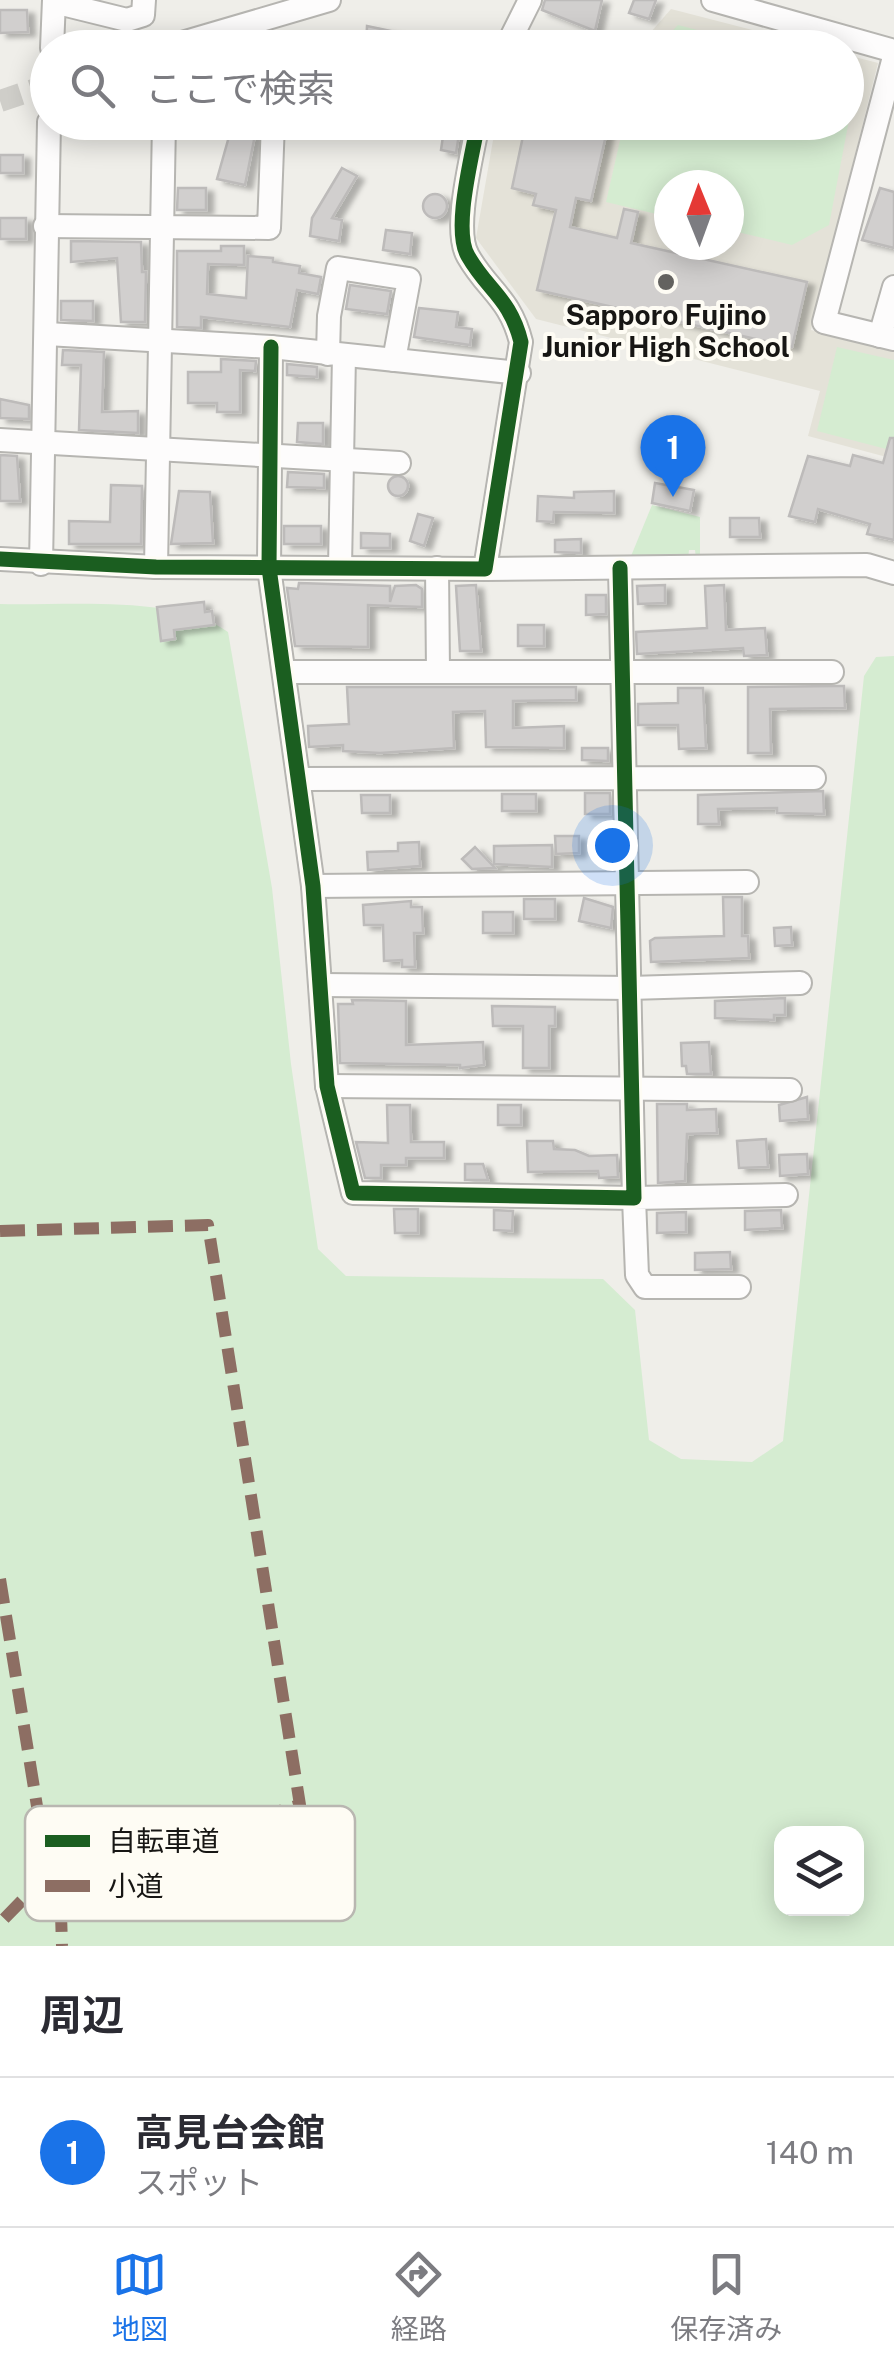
<!DOCTYPE html>
<html lang="ja">
<head>
<meta charset="utf-8">
<style>
  body { margin:0; font-family:"Public Sans","Noto Sans JP",sans-serif; background:#f7f7f7; color:#2b2b33 }
  .controls { position:absolute; right:30px; bottom:30px; display:grid; overflow:hidden; border-radius:20px; box-shadow:0 5px 25px #0003 }
  .controls button { width:90px; height:90px; display:grid; place-items:center; padding:0; border:0; border-bottom:2px solid #e1e1e2; background:#fff; color:#2b2b33; font:50px sans-serif }
  .compass { position:absolute; left:654px; top:170px; width:90px; height:90px; border-radius:50%; background:#fff; box-shadow:0 5px 25px #0003; rotate:359deg }
  .you { position:absolute; left:612px; top:845px; width:35px; height:35px; margin:-25px; border:8px solid #fff; border-radius:50%; background:#1a73e8; box-shadow:0 0 0 15px #1a73e833 }
  .badge { display:grid; place-items:center; width:65px; height:65px; border-radius:50%; background:#1a73e8; color:#fff; font-size:32px; font-weight:700 }
  .pin { position:absolute; translate:-50% -82px; filter:drop-shadow(0 2px 5px #0008) }
  .pin::after { content:''; position:absolute; top:52px; width:35px; height:30px; background:inherit; clip-path:polygon(0 0,100% 0,50% 100%) }
  .list { margin:0; padding:0; list-style:none }
  h2 { display:flex; justify-content:space-between; align-items:center; height:130px; margin:0; padding:0 40px; font-size:42px }
  h2 small { font-size:32px; font-weight:400; color:#7c7c81 }
  .list li { display:grid; grid-template-columns:65px 1fr auto; gap:30px; align-items:center; box-sizing:border-box; height:150px; padding:0 40px; border-top:2px solid #e1e1e2 }
  .list b { display:block; font-size:38px; white-space:nowrap }
  .list p { margin:0; font-size:32px; white-space:nowrap; color:#7c7c81 }
  .list em { font-size:32px; font-style:normal; color:#7c7c81 }
  .icon { flex:none; width:55px; height:55px; fill:none; stroke:currentColor; stroke-width:2; stroke-linecap:round; stroke-linejoin:round }
  .map { position:relative; flex:none; width:894px; height:1946px; overflow:hidden }
  .search { position:absolute; background:#fff; box-shadow:0 5px 25px #0003; left:30px; right:30px; top:30px; height:110px; display:flex; align-items:center; gap:25px; box-sizing:border-box; padding:0 35px; border-radius:55px; color:#7c7c81; font-size:38px }
  .sheet { height:280px; background:#fff }
  nav { display:flex; justify-content:space-around; align-items:center; box-sizing:border-box; height:140px; border-top:2px solid #e1e1e2; background:#fff; font-size:28px; color:#7c7c81 }
  nav a { display:grid; justify-items:center; gap:5px }
  nav .on { color:#1a73e8 }
  .map>svg:first-child { display:block }
</style>
</head>
<body>
<div class="map">
<svg width="894" height="1946" viewBox="0 0 894 1946">
  <defs>
    <filter id="shadow"><feDropShadow dx="7" dy="4" stdDeviation="2.5" flood-color="#0004"/></filter>
  </defs>
  <rect width="100%" height="100%" fill="#efeee9"/>
  <g fill="#e4e2d8" fill-rule="evenodd">
    <polygon points="671,9 819,47 637,48"/>
    <path d="M847,55L878,63L811,330L894,352V459L808,436L820,391L536,319L476,238L496,123L846,122ZM669,185H729V245H669Z"/>
  </g>
  <g fill="#d5ecd1" fill-rule="evenodd">
    <polygon points="678,25 763,47 657,47"/>
    <polygon points="847,69 858,73 829,225 792,245 729,230 729,185 669,185 669,217 606,202 624,123 846,122"/>
    <polygon points="837,347 894,360 894,451 817,431"/>
    <polygon points="652,505 700,517 700,559 696,559 695,550 689,550 688,559 629,561"/>
    <path d="M0,604C64,606 177,594 228,632L272,888L291,1064L318,1249L346,1276L603,1279L635,1310L649,1440L681,1459L752,1462L783,1441L864,676L876,657L894,656V1946H0ZM782,1834H856V1908H782Z"/>
  </g>
  <g fill="#d1cfce" stroke="#bdbbba" stroke-width="2.5" filter="url(#shadow)">
    <polygon points="545,0 602,0 595,31 542,10"/>
    <polygon points="634,0 656,0 649,19 629,13"/>
    <polygon points="0,10 27,10 28,32 0,33"/>
    <polygon points="367,26 443,42 442,48 366,48"/>
    <polygon points="445,122 461,122 456,153 441,150"/>
    <polygon points="526,122 609,122 591,201 576,198 570,227 617,238 624,209 638,212 631,243 807,282 792,347 537,290 556,210 533,205 536,194 512,188"/>
    <polygon points="232,126 256,130 245,185 217,179"/>
    <rect x="0" y="155" width="23" height="18"/>
    <polygon points="342,168 357,176 332,218 342,220 339,241 310,236 312,218"/>
    <polygon points="178,188 206,188 206,210 177,210"/>
    <polygon points="880,188 894,192 894,248 862,240"/>
    <circle cx="435" cy="206" r="12"/>
    <rect x="0" y="218" width="26" height="21"/>
    <polygon points="386,230 412,233 410,254 383,250"/>
    <polygon points="71,241 141,242 142,272 146,272 145,322 121,322 117,258 71,262"/>
    <polygon points="221,246 244,246 244,265 208,264 207,294 246,298 248,256 273,258 273,262 300,266 299,273 321,277 318,294 297,290 290,327 201,317 201,328 177,327 177,251 221,251"/>
    <polygon points="350,285 391,291 387,314 346,309"/>
    <polygon points="61,301 93,301 93,321 61,320"/>
    <polygon points="419,308 458,312 456,327 472,329 470,345 414,337"/>
    <polygon points="63,350 104,352 102,412 138,411 138,433 79,430 81,365 62,365"/>
    <polygon points="221,359 256,361 255,371 240,370 240,412 217,412 217,403 188,403 188,372 221,372"/>
    <polygon points="287,364 317,367 317,377 287,375"/>
    <polygon points="0,399 29,405 29,419 0,418"/>
    <polygon points="298,423 323,423 323,444 297,442"/>
    <polygon points="890,438 894,438 894,540 867,534 870,524 818,509 815,522 789,516 808,456 850,466 853,455 883,463"/>
    <polygon points="0,455 17,456 20,501 0,501"/>
    <polygon points="288,472 324,474 324,488 287,487"/>
    <circle cx="398" cy="486" r="10"/>
    <polygon points="655,483 694,490 690,511 652,503"/>
    <polygon points="111,485 142,486 141,544 69,544 69,521 110,522"/>
    <polygon points="179,491 210,492 213,543 171,544"/>
    <polygon points="614,491 614,513 554,512 553,522 537,521 538,496 574,498 574,492"/>
    <polygon points="418,514 433,518 424,546 410,541"/>
    <polygon points="730,518 759,518 760,537 730,537"/>
    <rect x="284" y="526" width="37" height="18"/>
    <polygon points="361,533 390,534 390,548 361,548"/>
    <polygon points="581,539 581,553 555,552 555,540"/>
    <polygon points="299,583 390,586 390,602 395,586 416,585 422,589 422,607 368,605 368,647 295,646 287,588 298,589"/>
    <polygon points="476,585 481,651 460,651 456,586"/>
    <polygon points="665,585 665,603 638,604 637,586"/>
    <polygon points="724,585 726,630 765,628 767,655 744,656 743,648 637,654 636,632 707,628 705,586"/>
    <polygon points="586,595 606,595 606,614 586,615"/>
    <polygon points="204,602 205,612 212,611 214,625 174,630 175,639 161,641 157,607"/>
    <rect x="518" y="625" width="26" height="21"/>
    <polygon points="837,686 844,686 845,708 770,709 771,753 748,753 748,687"/>
    <polygon points="347,687 576,687 576,700 513,701 513,728 564,726 564,748 486,747 485,711 453,712 454,748 380,753 343,751 343,745 309,747 308,726 349,724"/>
    <polygon points="678,688 703,688 706,748 679,749 678,725 638,725 638,704 678,703"/>
    <polygon points="582,748 608,748 608,761 582,760"/>
    <polygon points="823,791 824,814 777,813 777,808 718,809 719,824 698,824 698,795"/>
    <rect x="585" y="793" width="25" height="21"/>
    <rect x="502" y="794" width="34" height="17"/>
    <polygon points="361,795 390,795 390,813 362,813"/>
    <polygon points="555,836 579,836 579,853 556,854"/>
    <polygon points="419,842 420,866 368,870 367,852 398,851 398,843"/>
    <polygon points="552,845 552,867 494,864 494,846"/>
    <polygon points="475,847 495,868 472,869 462,859"/>
    <polygon points="723,897 742,897 742,936 748,936 749,958 651,962 650,941 655,938 724,936"/>
    <polygon points="584,898 613,907 611,928 579,921"/>
    <rect x="524" y="899" width="31" height="20"/>
    <polygon points="411,901 411,907 422,907 423,933 414,933 415,967 402,967 402,960 384,961 383,925 364,925 363,905"/>
    <rect x="483" y="912" width="30" height="21"/>
    <polygon points="791,927 792,945 775,946 774,928"/>
    <polygon points="785,998 785,1015 774,1015 774,1020 715,1018 715,1001"/>
    <polygon points="352,1000 406,1001 406,1045 483,1042 484,1065 460,1068 460,1065 340,1063 338,1004 353,1004"/>
    <polygon points="492,1006 555,1007 555,1026 549,1026 549,1068 523,1068 523,1026 493,1026"/>
    <polygon points="709,1042 711,1074 687,1074 686,1066 682,1066 681,1043"/>
    <polygon points="807,1097 808,1119 780,1121 779,1105"/>
    <polygon points="657,1104 687,1104 687,1110 716,1109 717,1133 687,1134 685,1181 658,1183"/>
    <polygon points="387,1105 410,1105 411,1142 444,1142 444,1158 406,1158 406,1165 381,1165 381,1178 365,1178 356,1142 388,1143"/>
    <rect x="498" y="1105" width="23" height="20"/>
    <polygon points="766,1139 768,1167 739,1168 737,1141"/>
    <polygon points="527,1141 553,1141 554,1149 575,1150 589,1156 617,1155 618,1177 599,1178 598,1171 528,1172"/>
    <polygon points="807,1154 808,1174 780,1176 779,1155"/>
    <polygon points="465,1164 483,1164 488,1180 465,1180"/>
    <polygon points="394,1209 418,1209 418,1233 395,1233"/>
    <polygon points="494,1210 513,1211 512,1231 494,1230"/>
    <polygon points="781,1210 782,1228 745,1230 745,1211"/>
    <polygon points="686,1212 686,1232 657,1233 657,1213"/>
    <polygon points="730,1252 731,1269 695,1270 695,1253"/>
  </g>
  <g fill="none" stroke-linecap="round" stroke-linejoin="round">
    <polyline stroke="#cfcec9" stroke-width="22" stroke-dasharray="22 11" stroke-linecap="butt" points="0,101 48,85"/>
    <defs>
      <g id="minor">
        <polyline points="713,0 894,51"/>
        <polyline points="54,2 127,20 143,15 144,0"/>
        <polyline points="52,48 54,0"/>
        <polyline points="165,48 329,0"/>
        <polyline points="506,48 530,0"/>
        <polyline points="894,57 824,322 894,339"/>
        <polyline points="45,226 269,228 273,122"/>
        <polyline points="47,334 271,347 519,373"/>
        <polyline points="880,336 894,287"/>
        <polyline points="271,347 269,568 313,886 327,1086 353,1193 634,1198 620,568"/>
        <polyline points="328,354 329,316 338,268 409,279 394,360"/>
        <polyline points="0,440 399,463"/>
        <path d="M0,559L156,567L485,569L521,342C510,298 488,291 468,256C452,229 473,154 478,122"/>
        <polyline points="41,564 49,122"/>
        <polyline points="156,567 164,122"/>
        <polyline points="340,567 344,355"/>
        <polyline points="437,568 438,672"/>
        <polyline points="485,569 867,565 894,573"/>
        <polyline points="285,672 832,672"/>
        <polyline points="299,779 814,778"/>
        <polyline points="313,886 747,882"/>
        <polyline points="322,985 630,988 800,983"/>
        <polyline points="327,1086 790,1090"/>
        <polyline points="739,1287 645,1287 637,1275 634,1198 786,1195"/>
      </g>
    </defs>
    <use href="#minor" stroke="#b6b5b1" stroke-width="26"/>
    <use href="#minor" stroke="#fdfcfc" stroke-width="22"/>
    <g stroke="#8d6e63" stroke-width="12" stroke-dasharray="25 12" stroke-linecap="butt">
      <polyline points="0,1231 208,1225 300,1805 82,1869 60,1882 62,1946"/>
      <polyline points="0,1579 42,1837 41,1881 0,1923"/>
    </g>
    <defs>
      <g id="cycleway">
        <polyline points="271,347 269,568 313,886 327,1086 353,1193 634,1198 620,568"/>
        <path d="M0,559L156,567L485,569L521,342C510,298 488,291 468,256C452,229 473,154 478,122"/>
      </g>
    </defs>
    <use href="#cycleway" stroke="#fefcf4" stroke-width="21"/>
    <use href="#cycleway" stroke="#1b5e20" stroke-width="15"/>
  </g>
  <circle fill="#63625f" stroke="#fefcf4" stroke-width="4" cx="666" cy="282" r="10"/>
  <g text-anchor="middle" dominant-baseline="central" stroke-width="8" stroke-linejoin="round" paint-order="stroke">
    <g font-size="28" font-weight="bold" fill="#171614" stroke="#fefcf4">
      <text x="666" y="314">Sapporo Fujino<tspan x="666" dy="32">Junior High School</tspan></text>
    </g>
  </g>
  <rect x="25" y="1806" width="330" height="115" rx="15" fill="#fefcf4" stroke="#b9b7b1" stroke-width="2.5"/>
  <rect x="45" y="1835" width="45" height="12" fill="#1b5e20"/>
  <rect x="45" y="1880" width="45" height="12" fill="#8d6e63"/>
  <g font-size="28" fill="#171614">
    <text x="108" y="1851">自転車道</text>
    <text x="108" y="1896">小道</text>
  </g>
</svg>
<div class="controls">
<button><svg class="icon" aria-label="layers" viewBox="0 0 24 24"><path d="M12 4l9 5-9 5-9-5zM3 14l9 5 9-5"/></svg></button>
</div>
<svg class="compass" viewBox="-18 -18 36 36"><path d="M0-13l5 13h-10z" fill="#e53935"/><path d="M0 13l5-13h-10z" fill="#7c7c81"/></svg>
<div class="you"></div>
<div class="pin badge" style="left:673px;top:497px">1</div>
<div class="search"><svg class="icon" aria-label="search" viewBox="0 0 24 24"><circle cx="10" cy="10" r="6"/><path d="M15 15l6 6"/></svg>ここで検索</div>
</div>
<section class="sheet">
<h2>周辺<small></small></h2>
<ul class="list">
<li><span class="badge">1</span><div><b>高見台会館</b><p>スポット</p></div><em>140 m</em></li>
</ul>
</section>
<nav>
<a class="on"><svg class="icon" aria-label="map" viewBox="0 0 24 24"><path d="M3 6l6-2 6 2 6-2v14l-6 2-6-2-6 2zM9 4v14M15 6v14"/></svg>地図</a>
<a><svg class="icon" aria-label="directions" viewBox="0 0 24 24"><path d="M12 3l9 9-9 9-9-9zM9 14v-3h6M13 9l2 2-2 2"/></svg>経路</a>
<a><svg class="icon" aria-label="saved" viewBox="0 0 24 24"><path d="M7 4h10v16l-5-4-5 4z"/></svg>保存済み</a>
</nav>
</body>
</html>
